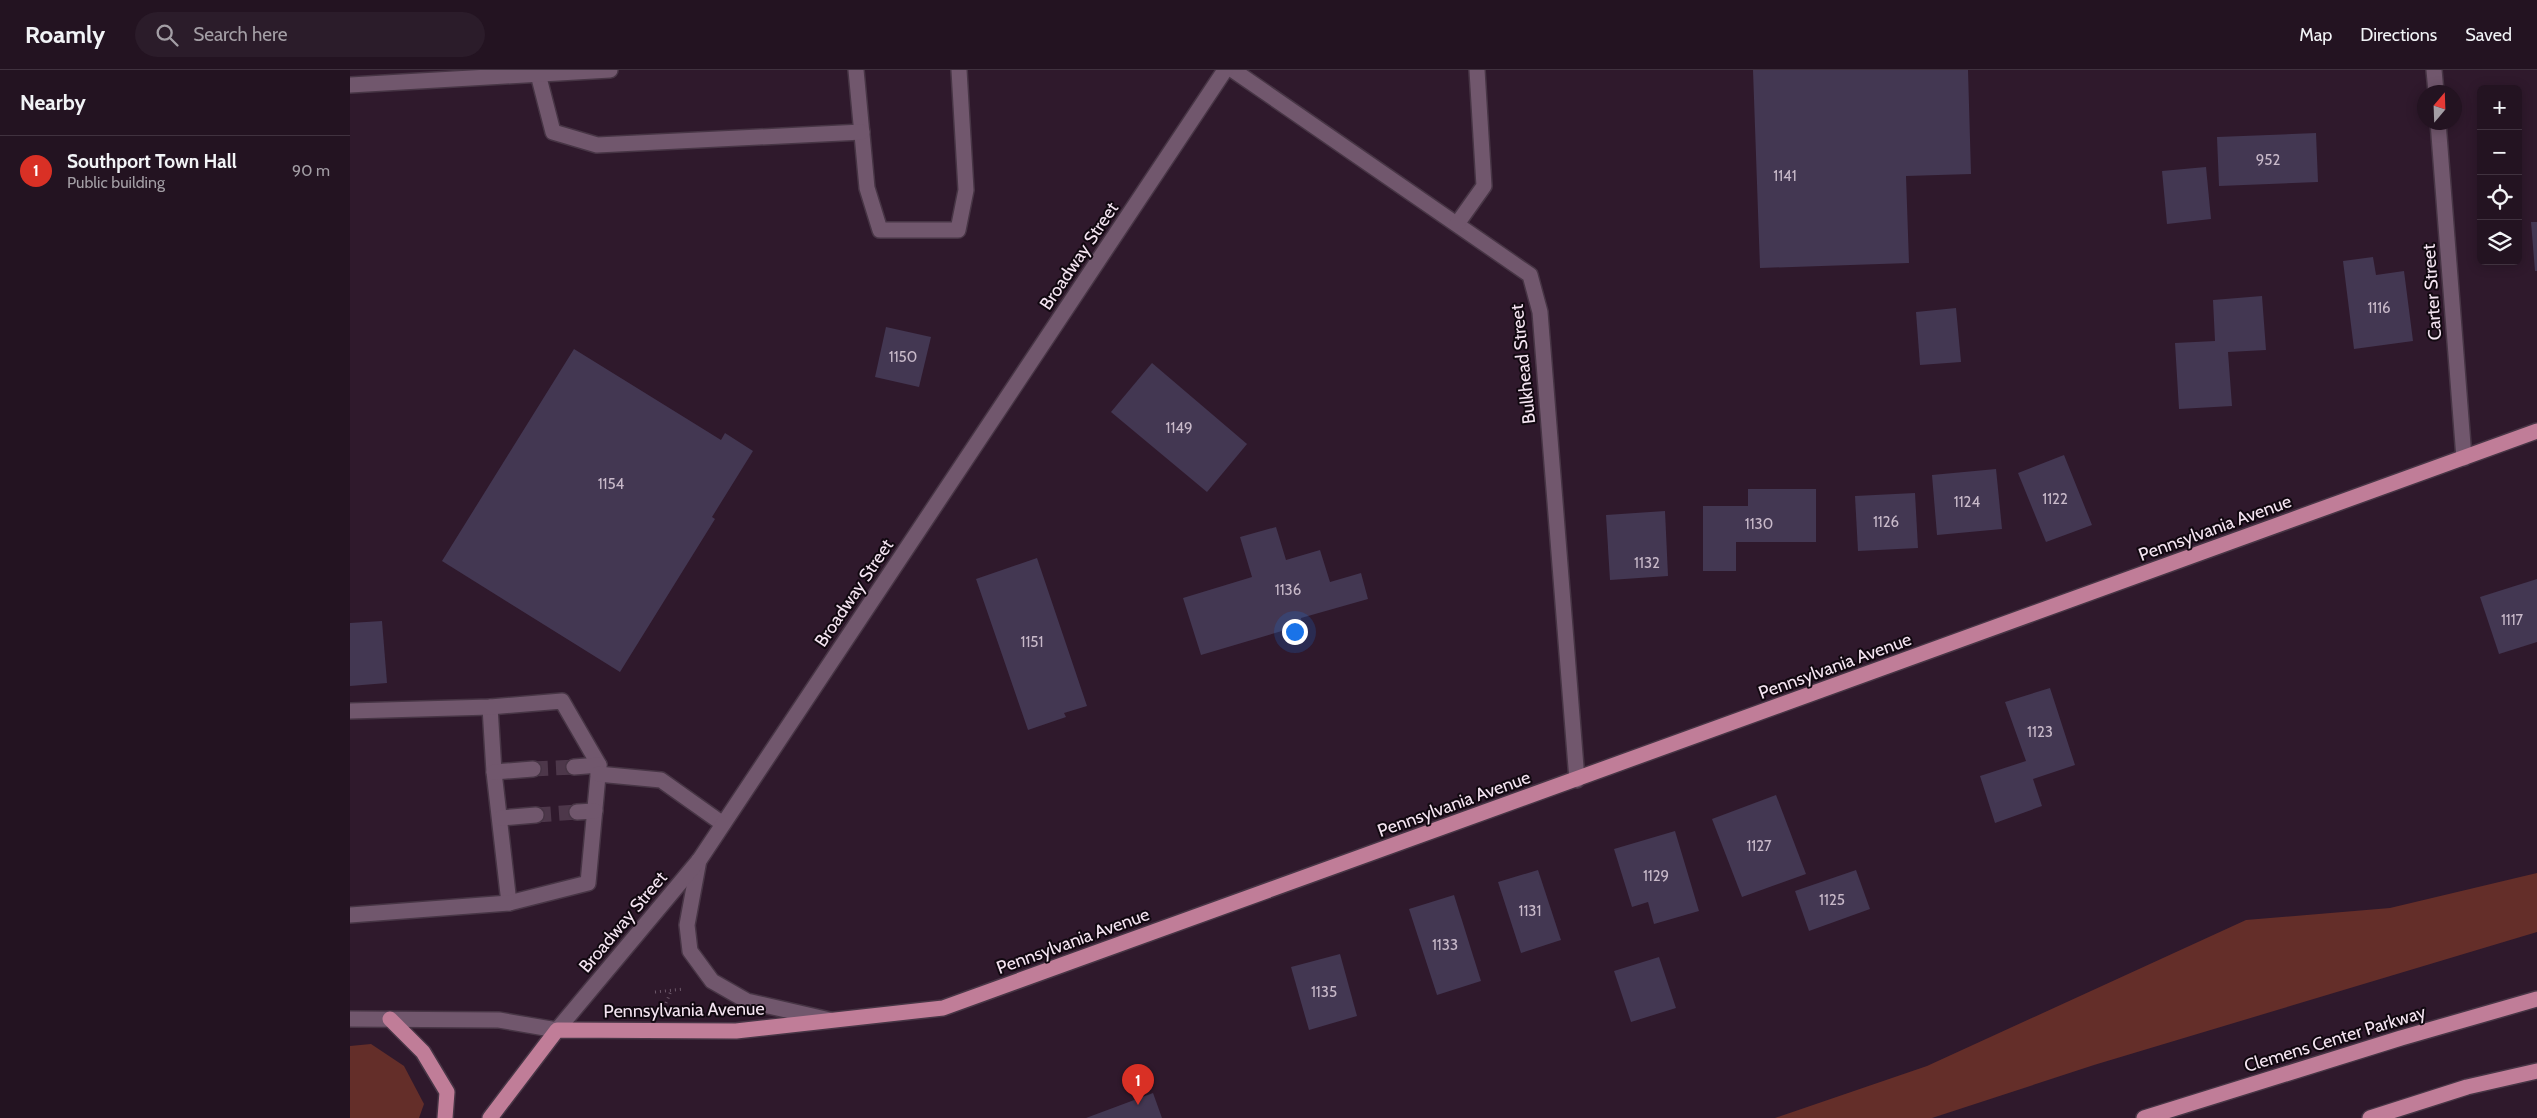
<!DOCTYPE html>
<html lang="en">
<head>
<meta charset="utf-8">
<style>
  body { margin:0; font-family:Cabin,sans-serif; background:#2b1c2a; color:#f1f3f6 }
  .controls { position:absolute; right:15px; top:15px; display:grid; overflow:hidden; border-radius:8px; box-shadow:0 2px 12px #0003 }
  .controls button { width:45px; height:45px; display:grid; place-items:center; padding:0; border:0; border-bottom:1px solid #40323f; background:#231321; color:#f1f3f6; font:25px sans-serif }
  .compass { position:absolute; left:2067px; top:15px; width:45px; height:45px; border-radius:50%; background:#231321; box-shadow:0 2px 12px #0003; rotate:19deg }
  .you { position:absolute; left:944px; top:561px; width:18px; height:18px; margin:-12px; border:4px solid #fff; border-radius:50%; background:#1a73e8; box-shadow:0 0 0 8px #1a73e833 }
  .badge { display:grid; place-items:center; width:32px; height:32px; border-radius:50%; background:#d93025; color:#fff; font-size:16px; font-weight:700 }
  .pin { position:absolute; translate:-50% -41px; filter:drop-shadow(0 1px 2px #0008) }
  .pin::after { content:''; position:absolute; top:26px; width:18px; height:15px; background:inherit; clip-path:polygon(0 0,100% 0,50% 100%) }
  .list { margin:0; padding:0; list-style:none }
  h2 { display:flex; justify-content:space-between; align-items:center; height:65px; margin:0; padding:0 20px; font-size:21px }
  h2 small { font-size:16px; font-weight:400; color:#a39ea5 }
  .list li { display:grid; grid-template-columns:32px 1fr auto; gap:15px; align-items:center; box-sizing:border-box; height:70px; padding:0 20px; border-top:1px solid #40323f }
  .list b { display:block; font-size:19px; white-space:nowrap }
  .list p { margin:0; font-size:16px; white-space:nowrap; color:#a39ea5 }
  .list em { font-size:16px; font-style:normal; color:#a39ea5 }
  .icon { flex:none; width:28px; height:28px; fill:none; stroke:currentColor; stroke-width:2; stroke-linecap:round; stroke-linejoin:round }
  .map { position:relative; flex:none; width:2187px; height:1048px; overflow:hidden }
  header { display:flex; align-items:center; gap:30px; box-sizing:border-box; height:70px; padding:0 25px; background:#231321; border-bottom:1px solid #40323f }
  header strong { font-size:24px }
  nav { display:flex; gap:28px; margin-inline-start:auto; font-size:18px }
  .search { width:350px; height:45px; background:#2b1c2a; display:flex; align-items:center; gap:12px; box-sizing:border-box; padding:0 18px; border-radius:28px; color:#a39ea5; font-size:19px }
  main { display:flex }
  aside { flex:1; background:#231321 }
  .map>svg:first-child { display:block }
</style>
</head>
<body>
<header>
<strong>Roamly</strong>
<div class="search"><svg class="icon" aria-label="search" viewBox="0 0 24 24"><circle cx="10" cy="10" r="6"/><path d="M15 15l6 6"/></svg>Search here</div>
<nav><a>Map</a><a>Directions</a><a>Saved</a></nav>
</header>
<main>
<aside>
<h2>Nearby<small></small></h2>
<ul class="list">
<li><span class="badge">1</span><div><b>Southport Town Hall</b><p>Public building</p></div><em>90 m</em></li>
</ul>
</aside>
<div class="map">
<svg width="2187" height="1048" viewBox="0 0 2187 1048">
  <rect width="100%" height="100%" fill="#2f192c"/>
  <g fill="#642e29">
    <polygon points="2187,803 2187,862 1744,995 1582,1048 1425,1048 1577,996 1896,850 2040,838"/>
    <polygon points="21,974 54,996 74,1034 69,1048 0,1048 0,976"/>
  </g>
  <g fill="#433752">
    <polygon points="1403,0 1618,0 1621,104 1556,106 1559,193 1410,198"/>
    <polygon points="1966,63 1968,112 1869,116 1867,67"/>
    <polygon points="1856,97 1861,149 1817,154 1812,101"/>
    <polygon points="2181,152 2187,152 2187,201 2185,201"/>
    <polygon points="2023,187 2026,205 2054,201 2063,271 2004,279 1993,191"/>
    <polygon points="1912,226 1916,280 1878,282 1882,336 1829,339 1825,273 1865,271 1863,230"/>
    <polygon points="1606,238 1611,292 1570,295 1566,242"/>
    <polygon points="536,257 581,267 569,317 525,307"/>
    <polygon points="224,279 371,370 375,363 403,381 362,447 365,449 270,602 92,491"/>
    <polygon points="802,293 897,374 857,422 761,342"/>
    <polygon points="1714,385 1742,455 1696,472 1668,403"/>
    <polygon points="1646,399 1652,459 1587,465 1582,405"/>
    <polygon points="1398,419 1466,419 1466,472 1386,472 1386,501 1353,501 1353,436 1398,436"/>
    <polygon points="1565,423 1568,478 1508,481 1505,426"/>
    <polygon points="1315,441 1318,506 1260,510 1256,445"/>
    <polygon points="926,457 936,490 970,480 980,512 1011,503 1018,529 951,548 952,555 851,585 833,528 902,507 890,467"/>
    <polygon points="687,488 737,636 714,643 716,647 678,660 626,509"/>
    <polygon points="2187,509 2187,572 2149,584 2130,527"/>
    <polygon points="32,551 37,613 0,616 0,553"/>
    <polygon points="1700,618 1725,695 1683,709 1692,736 1645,753 1630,706 1676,691 1655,632"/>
    <polygon points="1426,725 1456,804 1392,827 1362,749"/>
    <polygon points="1325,761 1349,841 1304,854 1298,832 1282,837 1264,779"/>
    <polygon points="1188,800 1211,870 1171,883 1148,812"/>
    <polygon points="1506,800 1520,839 1459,861 1445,821"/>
    <polygon points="1104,825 1131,911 1087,925 1059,839"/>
    <polygon points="990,884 1007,946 959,960 941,897"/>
    <polygon points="1309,887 1326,938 1281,952 1264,901"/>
    <polygon points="803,1023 812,1048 736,1048"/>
  </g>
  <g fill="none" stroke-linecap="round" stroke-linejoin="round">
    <g stroke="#4d374a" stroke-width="15" stroke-dasharray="15 8" stroke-linecap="butt">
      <polyline points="183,699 224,697"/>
      <polyline points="186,745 227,742"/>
    </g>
    <defs>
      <g id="minor">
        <polyline points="506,0 517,118 530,160 608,160 616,120 609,0"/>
        <polyline points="883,0 1180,205 1190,242 1227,710"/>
        <polyline points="2084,0 2086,22"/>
        <polyline points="188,4 203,62 247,75 512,62"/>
        <polyline points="0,15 260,0"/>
        <polyline points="2088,52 2114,388"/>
        <polyline points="1107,154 1134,116 1127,0"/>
        <polyline points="140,637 144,702 159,833"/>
        <polyline points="0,641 140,637 212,631 249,695 238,813 159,833 0,845"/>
        <polyline points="224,697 249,695"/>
        <polyline points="144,702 183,699"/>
        <polyline points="248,704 311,710 373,754"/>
        <polyline points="227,742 245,741"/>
        <polyline points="151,748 186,745"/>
        <polyline points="349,790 337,855 340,881 362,911 397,931 480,950"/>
        <polyline points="0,949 149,950 207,960 350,789 875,0"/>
      </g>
      <g id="major">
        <polyline points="40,949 73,982 97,1022 95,1048"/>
        <polyline points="140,1048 207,960 386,961 593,938 2187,361"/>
        <polyline points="1794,1048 2051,968 2187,929"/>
        <polyline points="2020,1048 2117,1017 2187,1001"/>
      </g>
    </defs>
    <use href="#minor" stroke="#473545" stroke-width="18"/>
    <use href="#major" stroke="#473545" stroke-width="18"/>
    <g stroke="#6d596a" stroke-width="3" stroke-dasharray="1 4" stroke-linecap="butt">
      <polyline points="305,922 334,919"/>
      <polyline points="316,933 321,921"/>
    </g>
    <use href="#minor" stroke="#71576d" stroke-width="15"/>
    <use href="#major" stroke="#c07d98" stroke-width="15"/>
  </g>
  <g text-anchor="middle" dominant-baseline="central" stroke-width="4" stroke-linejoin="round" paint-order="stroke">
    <g font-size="15" fill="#c8b9c9">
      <text x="1918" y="90">952</text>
      <text x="1435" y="106">1141</text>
      <text x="2029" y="238">1116</text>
      <text x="553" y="287">1150</text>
      <text x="829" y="358">1149</text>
      <text x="261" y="414">1154</text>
      <text x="1705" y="429">1122</text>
      <text x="1617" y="432">1124</text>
      <text x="1536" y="452">1126</text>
      <text x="1409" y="454">1130</text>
      <text x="1297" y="493">1132</text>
      <text x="938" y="520">1136</text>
      <text x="2162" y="550">1117</text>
      <text x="682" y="572">1151</text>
      <text x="1690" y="662">1123</text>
      <text x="1409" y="776">1127</text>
      <text x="1306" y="806">1129</text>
      <text x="1482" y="830">1125</text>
      <text x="1180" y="841">1131</text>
      <text x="1095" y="875">1133</text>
      <text x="974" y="922">1135</text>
    </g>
    <g font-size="18" fill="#f4e4f1" stroke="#110810">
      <text transform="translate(729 186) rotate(-56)">Broadway Street</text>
      <text transform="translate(2082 222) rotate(-94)">Carter Street</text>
      <text transform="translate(1173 294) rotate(-96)">Bulkhead Street</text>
      <text transform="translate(1865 458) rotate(-20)">Pennsylvania Avenue</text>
      <text transform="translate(504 523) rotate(-56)">Broadway Street</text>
      <text transform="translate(1485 596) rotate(-20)">Pennsylvania Avenue</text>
      <text transform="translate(1104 734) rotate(-20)">Pennsylvania Avenue</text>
      <text transform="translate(273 852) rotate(-50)">Broadway Street</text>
      <text transform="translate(723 871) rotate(-20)">Pennsylvania Avenue</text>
      <text transform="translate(334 940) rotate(-1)">Pennsylvania Avenue</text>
      <text transform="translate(1985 969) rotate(-17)">Clemens Center Parkway</text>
    </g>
  </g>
</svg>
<div class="controls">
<button>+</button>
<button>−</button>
<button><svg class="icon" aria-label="locate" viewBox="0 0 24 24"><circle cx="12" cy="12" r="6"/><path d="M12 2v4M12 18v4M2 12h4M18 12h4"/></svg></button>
<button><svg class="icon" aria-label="layers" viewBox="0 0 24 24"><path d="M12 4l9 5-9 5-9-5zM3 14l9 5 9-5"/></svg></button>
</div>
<svg class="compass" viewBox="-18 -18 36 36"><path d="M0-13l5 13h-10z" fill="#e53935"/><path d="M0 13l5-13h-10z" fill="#a39ea5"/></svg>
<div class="you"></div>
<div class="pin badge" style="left:788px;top:1035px">1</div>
</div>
</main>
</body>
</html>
